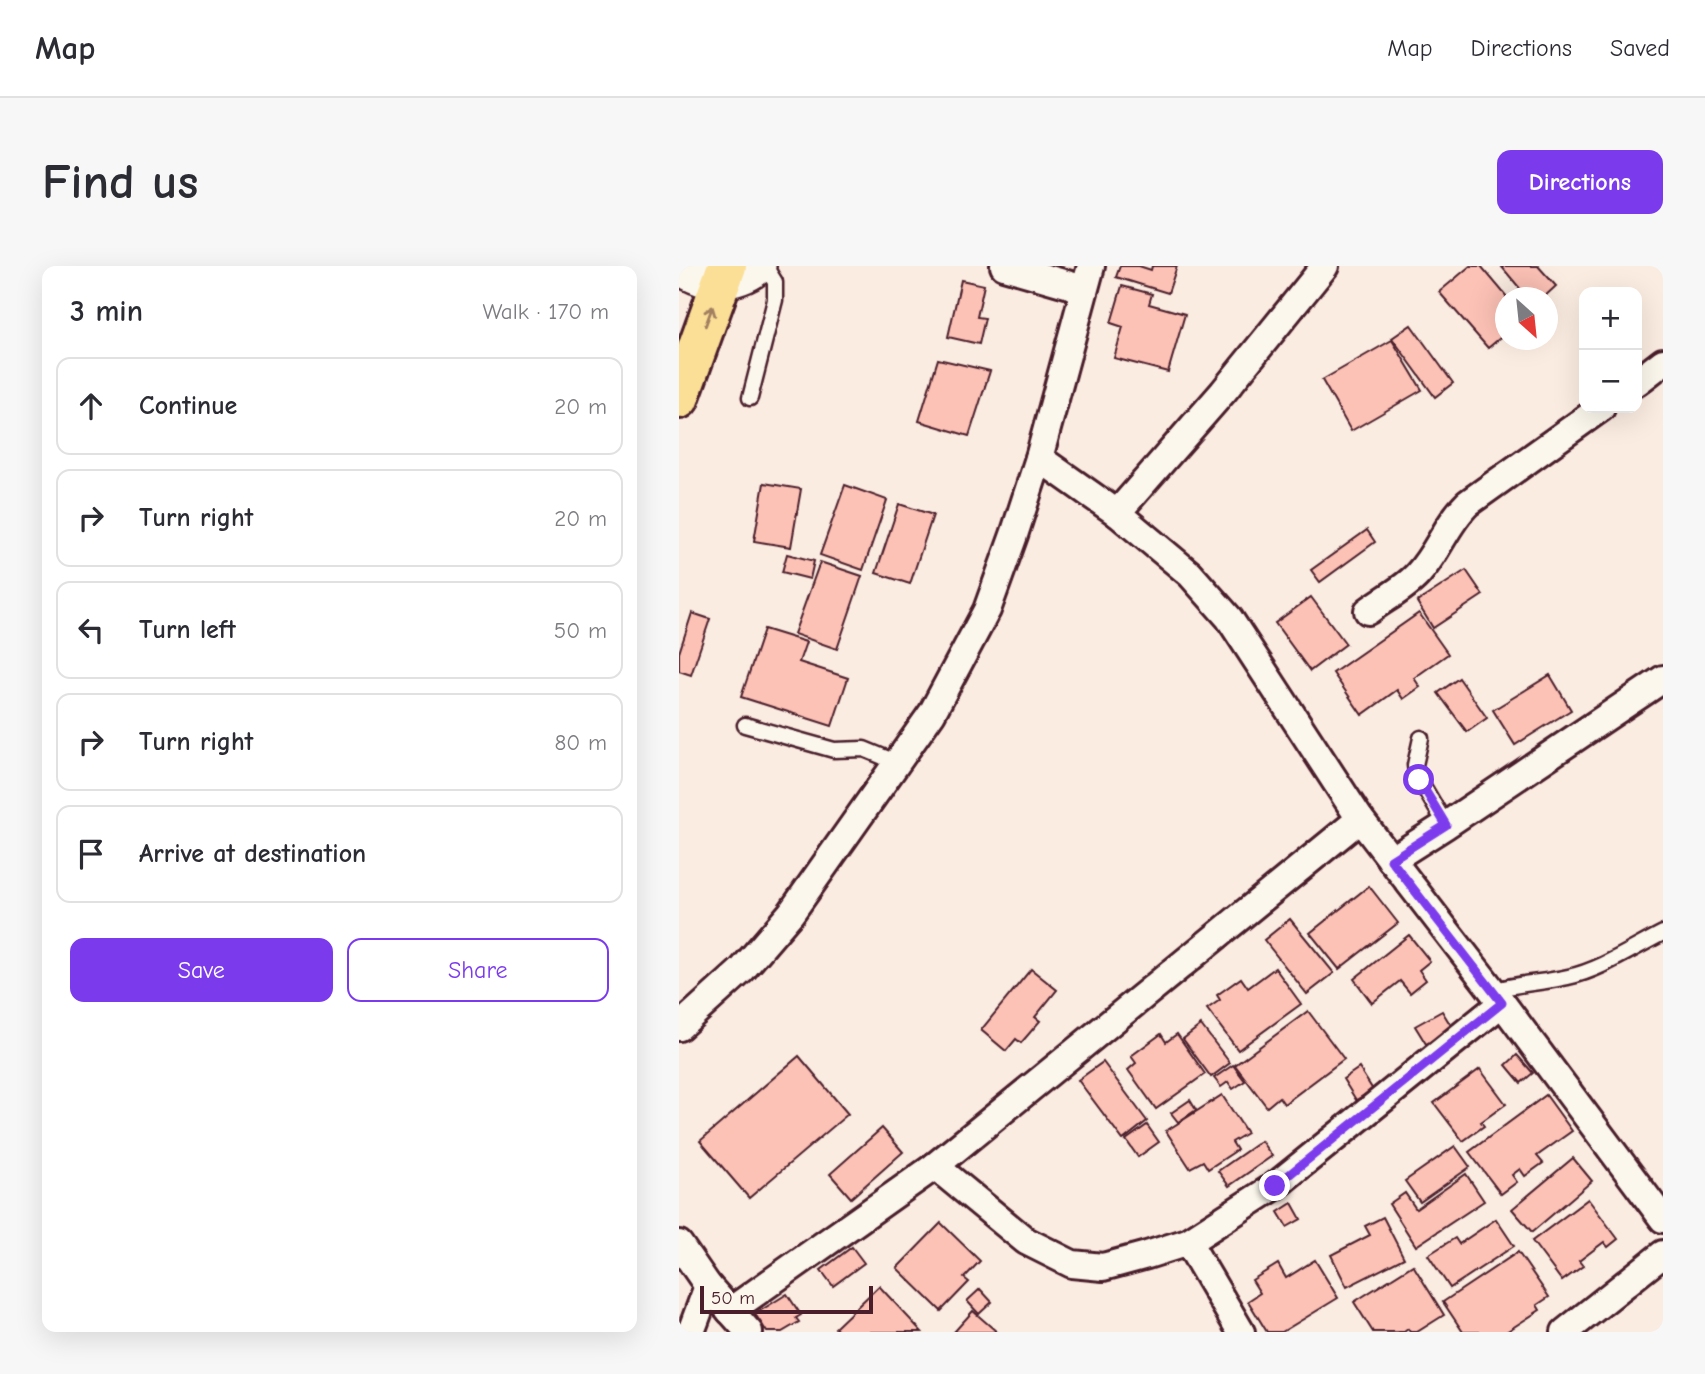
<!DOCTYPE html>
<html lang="en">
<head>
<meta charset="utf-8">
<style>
  body { margin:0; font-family:"Comic Neue",sans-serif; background:#f7f7f7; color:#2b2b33 }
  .controls { position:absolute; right:21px; top:21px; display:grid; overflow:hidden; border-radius:14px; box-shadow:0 7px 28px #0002 }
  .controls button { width:63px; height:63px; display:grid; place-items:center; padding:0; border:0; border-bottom:2px solid #e1e1e2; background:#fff; color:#2b2b33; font:35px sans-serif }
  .compass { position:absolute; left:816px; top:21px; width:63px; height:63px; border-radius:50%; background:#fff; box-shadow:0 7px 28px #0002; rotate:153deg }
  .scale { position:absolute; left:21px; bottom:18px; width:173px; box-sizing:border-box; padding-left:7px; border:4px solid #4a1f2b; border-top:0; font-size:19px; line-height:24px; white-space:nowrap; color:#4a1f2b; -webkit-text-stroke:5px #fbf7ec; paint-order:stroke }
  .stop { position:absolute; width:21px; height:21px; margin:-16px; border:5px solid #7c3aed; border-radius:50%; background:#fff }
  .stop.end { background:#7c3aed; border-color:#fff; box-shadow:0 2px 7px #0008 }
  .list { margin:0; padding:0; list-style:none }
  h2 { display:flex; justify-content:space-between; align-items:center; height:91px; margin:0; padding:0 28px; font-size:30px }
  h2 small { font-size:23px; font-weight:400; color:#7c7c81 }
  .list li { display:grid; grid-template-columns:46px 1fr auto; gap:21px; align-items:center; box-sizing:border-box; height:98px; margin:0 14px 14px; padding:0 14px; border:2px solid #e1e1e2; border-radius:14px }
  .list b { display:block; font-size:26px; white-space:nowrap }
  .list em { font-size:23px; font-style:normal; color:#7c7c81 }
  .actions { display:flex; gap:14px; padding:21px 28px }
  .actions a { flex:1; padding:16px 0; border:2px solid #7c3aed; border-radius:14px; text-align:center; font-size:24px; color:#7c3aed }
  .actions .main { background:#7c3aed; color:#fff }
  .icon { flex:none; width:38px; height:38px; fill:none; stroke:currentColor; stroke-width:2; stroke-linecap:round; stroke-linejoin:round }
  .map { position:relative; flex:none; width:984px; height:1066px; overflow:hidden; border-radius:14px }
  header { display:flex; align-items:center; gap:42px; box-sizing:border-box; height:98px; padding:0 35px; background:#fff; border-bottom:2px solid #e1e1e2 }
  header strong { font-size:33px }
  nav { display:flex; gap:38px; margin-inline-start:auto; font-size:24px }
  .intro { display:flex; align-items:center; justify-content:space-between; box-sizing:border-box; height:168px; padding:0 42px }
  h1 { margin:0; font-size:49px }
  .button { padding:18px 32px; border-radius:14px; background:#7c3aed; color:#fff; font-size:24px; font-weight:700 }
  main { display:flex; gap:42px; padding:0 42px }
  aside { flex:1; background:#fff; border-radius:14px; box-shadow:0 7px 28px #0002 }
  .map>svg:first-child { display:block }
</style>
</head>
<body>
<header>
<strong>Map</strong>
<nav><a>Map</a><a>Directions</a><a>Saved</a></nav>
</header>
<div class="intro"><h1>Find us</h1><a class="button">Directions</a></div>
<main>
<aside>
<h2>3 min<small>Walk · 170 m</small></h2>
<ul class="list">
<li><svg class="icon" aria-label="ahead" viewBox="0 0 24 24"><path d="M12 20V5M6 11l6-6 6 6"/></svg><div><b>Continue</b></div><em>20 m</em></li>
<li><svg class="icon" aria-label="right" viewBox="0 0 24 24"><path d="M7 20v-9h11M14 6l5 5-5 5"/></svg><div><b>Turn right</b></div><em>20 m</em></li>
<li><svg class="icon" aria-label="left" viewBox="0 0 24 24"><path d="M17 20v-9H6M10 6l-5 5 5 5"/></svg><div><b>Turn left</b></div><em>50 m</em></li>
<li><svg class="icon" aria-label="right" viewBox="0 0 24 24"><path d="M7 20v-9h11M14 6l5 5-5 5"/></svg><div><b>Turn right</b></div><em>80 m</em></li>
<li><svg class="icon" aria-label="arrive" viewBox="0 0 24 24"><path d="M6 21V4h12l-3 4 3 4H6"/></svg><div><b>Arrive at destination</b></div></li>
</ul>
<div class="actions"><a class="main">Save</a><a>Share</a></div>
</aside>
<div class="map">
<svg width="984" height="1066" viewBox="0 0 984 1066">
  <rect width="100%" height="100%" fill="#fbece1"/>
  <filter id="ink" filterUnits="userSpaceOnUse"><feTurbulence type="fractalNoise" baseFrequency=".0143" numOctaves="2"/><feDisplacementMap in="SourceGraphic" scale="14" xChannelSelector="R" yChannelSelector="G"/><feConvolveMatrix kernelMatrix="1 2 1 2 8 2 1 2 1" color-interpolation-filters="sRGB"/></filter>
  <g filter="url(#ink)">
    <g fill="#fdc2b6" stroke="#4a1f2b" stroke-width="2">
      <polygon points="441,0 460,0 472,4 473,0 498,0 489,27 437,11"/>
      <polygon points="791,0 802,0 829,32 827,32 827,67 809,82 760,26"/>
      <polygon points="822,0 859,0 877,20 864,32 849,32"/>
      <polygon points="282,14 305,19 298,51 306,52 300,78 269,71"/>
      <polygon points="443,20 473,28 470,38 506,48 489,106 435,92 444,61 432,57"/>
      <polygon points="732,59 774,117 756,131 713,72"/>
      <polygon points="713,74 743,124 672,165 643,114"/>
      <polygon points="259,93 311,105 290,170 240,155"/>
      <polygon points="85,217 122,223 112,281 75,275"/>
      <polygon points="166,219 208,234 184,304 141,289"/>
      <polygon points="220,238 254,249 231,318 197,307"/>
      <polygon points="688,264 696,276 641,316 632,304"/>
      <polygon points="108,288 135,295 131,313 103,306"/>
      <polygon points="141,296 183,310 158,383 115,368"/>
      <polygon points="787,304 804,329 754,362 738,336"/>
      <polygon points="632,331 667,378 631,405 596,357"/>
      <polygon points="13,347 31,353 12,409 0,405 0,387"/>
      <polygon points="740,347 769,388 735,412 741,421 724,433 718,424 683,449 654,407"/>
      <polygon points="85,363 127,376 120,396 169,412 153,460 62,431"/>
      <polygon points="871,409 892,444 836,479 814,444"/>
      <polygon points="780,412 808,452 788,466 759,427"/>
      <polygon points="690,620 719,657 660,703 631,667"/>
      <polygon points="611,653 655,707 628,728 585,674"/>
      <polygon points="730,669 751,695 740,704 747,714 731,727 721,715 693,737 675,713"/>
      <polygon points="596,702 622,738 559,784 528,743 541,734 538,729 562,712 569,722"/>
      <polygon points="352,703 378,724 356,751 361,755 342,777 337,773 327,785 302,764"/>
      <polygon points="629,745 665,793 605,838 600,831 588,841 556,799"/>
      <polygon points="763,745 774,763 747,778 736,760"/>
      <polygon points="522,759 551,797 532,811 504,773"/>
      <polygon points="482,768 487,776 498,768 526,808 477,843 449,804 457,797 452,790"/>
      <polygon points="838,789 854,807 842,817 827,799"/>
      <polygon points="120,790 169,848 70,932 21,875"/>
      <polygon points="424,796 468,855 444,874 399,814"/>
      <polygon points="554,799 566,815 554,823 549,816 542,821 535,812"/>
      <polygon points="680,802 694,824 677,834 664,813"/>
      <polygon points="801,803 827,838 802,856 805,860 784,875 755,837"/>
      <polygon points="543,829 568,867 553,876 558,884 529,903 524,895 511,902 487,865"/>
      <polygon points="867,829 893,865 858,890 864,897 846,910 841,903 833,909 838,916 822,928 790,886"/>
      <polygon points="511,834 517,844 499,856 492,847"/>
      <polygon points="468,859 480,876 459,891 447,874"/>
      <polygon points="203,862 224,886 172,932 151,908"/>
      <polygon points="582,875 593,890 550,920 539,905"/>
      <polygon points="776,880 791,901 741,936 726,915"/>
      <polygon points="894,892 913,915 853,966 833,943"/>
      <polygon points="787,908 805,935 737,980 710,938 726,927 737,943"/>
      <polygon points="909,933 939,973 929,981 925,976 900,995 904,1000 883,1015 853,975"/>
      <polygon points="613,937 622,953 608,961 599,946"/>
      <polygon points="704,951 725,992 668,1021 652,989 691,969 686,960"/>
      <polygon points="817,953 835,980 771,1022 749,989 776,972 780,978"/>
      <polygon points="262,957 301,995 285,1012 290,1016 262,1045 218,1002"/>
      <polygon points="173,981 185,997 154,1020 142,1004"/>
      <polygon points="839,986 870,1031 858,1039 861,1044 827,1066 784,1066 764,1036"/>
      <polygon points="636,994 659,1032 603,1066 588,1066 569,1035 581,1027 573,1014 599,998 607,1012"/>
      <polygon points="734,999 765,1049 738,1066 731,1066 729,1063 725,1066 694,1066 675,1036"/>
      <polygon points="200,1020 243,1066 160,1066 156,1062"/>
      <polygon points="301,1023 313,1036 300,1048 288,1035"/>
      <polygon points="108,1028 122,1049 117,1052 120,1056 103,1066 88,1066 76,1048"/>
      <polygon points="294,1045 318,1066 275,1066"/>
    </g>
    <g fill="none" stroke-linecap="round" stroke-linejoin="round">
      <defs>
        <g id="lane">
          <polyline points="71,132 96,34 96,16 86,0"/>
          <polyline points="66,459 155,484 185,483 219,497"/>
          <polyline points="742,472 736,499 737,508 767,559"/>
          <path d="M813,725C838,717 864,717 889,711C922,704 954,682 984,667"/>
        </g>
        <g id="street">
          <polyline points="325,0 405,23"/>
          <polyline points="958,116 984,96"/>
          <polyline points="360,192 438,247 511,308 550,352 681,553 823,737 984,953"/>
          <polyline points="438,247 544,126 646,0"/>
          <path d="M689,345C705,333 725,323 738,309C759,287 767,258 789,237L922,142"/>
          <polyline points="712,594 767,559 984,413"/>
          <polyline points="0,761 63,704 112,647 253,447 308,344 335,269 360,192 412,0"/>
          <polyline points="256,900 347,975 393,998 424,1001 468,989 509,976 596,920 823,737"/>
          <polyline points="509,976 562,1066"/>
          <polyline points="0,978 29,1020 70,1066"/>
          <polyline points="51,1045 256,900 681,553"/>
          <polyline points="12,1066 29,1020"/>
          <polyline points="886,1066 984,988"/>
        </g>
        <path id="secondary" d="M3,0C26,18 56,17 78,0"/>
        <polyline id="highway" points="0,133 48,0"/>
      </defs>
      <use href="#lane" stroke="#4a1f2b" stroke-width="19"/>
      <use href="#street" stroke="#4a1f2b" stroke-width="32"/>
      <use href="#secondary" stroke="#4a1f2b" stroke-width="42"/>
      <use href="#highway" stroke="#4a1f2b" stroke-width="44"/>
      <use href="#lane" stroke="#fbf7ec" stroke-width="14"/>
      <use href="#street" stroke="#fbf7ec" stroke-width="26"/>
      <use href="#secondary" stroke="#fbf7ec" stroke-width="37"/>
      <use href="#highway" stroke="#fbdf96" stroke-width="38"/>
    </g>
    <defs><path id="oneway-shaft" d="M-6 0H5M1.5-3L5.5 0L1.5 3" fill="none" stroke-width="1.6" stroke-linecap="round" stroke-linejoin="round" transform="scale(1.75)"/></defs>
    <use stroke="#a27f60" href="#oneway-shaft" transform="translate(30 50) rotate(-70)"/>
  </g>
  <g fill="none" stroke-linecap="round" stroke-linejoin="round" filter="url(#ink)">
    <polyline stroke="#7c3aed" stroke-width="9" points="596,920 823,737 712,594 767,559 740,514"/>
  </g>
</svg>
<div class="controls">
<button>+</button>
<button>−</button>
</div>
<svg class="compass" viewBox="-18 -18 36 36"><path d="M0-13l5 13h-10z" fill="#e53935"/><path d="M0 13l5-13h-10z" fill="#7c7c81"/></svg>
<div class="scale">50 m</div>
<div class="stop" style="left:740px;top:514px"></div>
<div class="stop end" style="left:596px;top:920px"></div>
</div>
</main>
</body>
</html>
